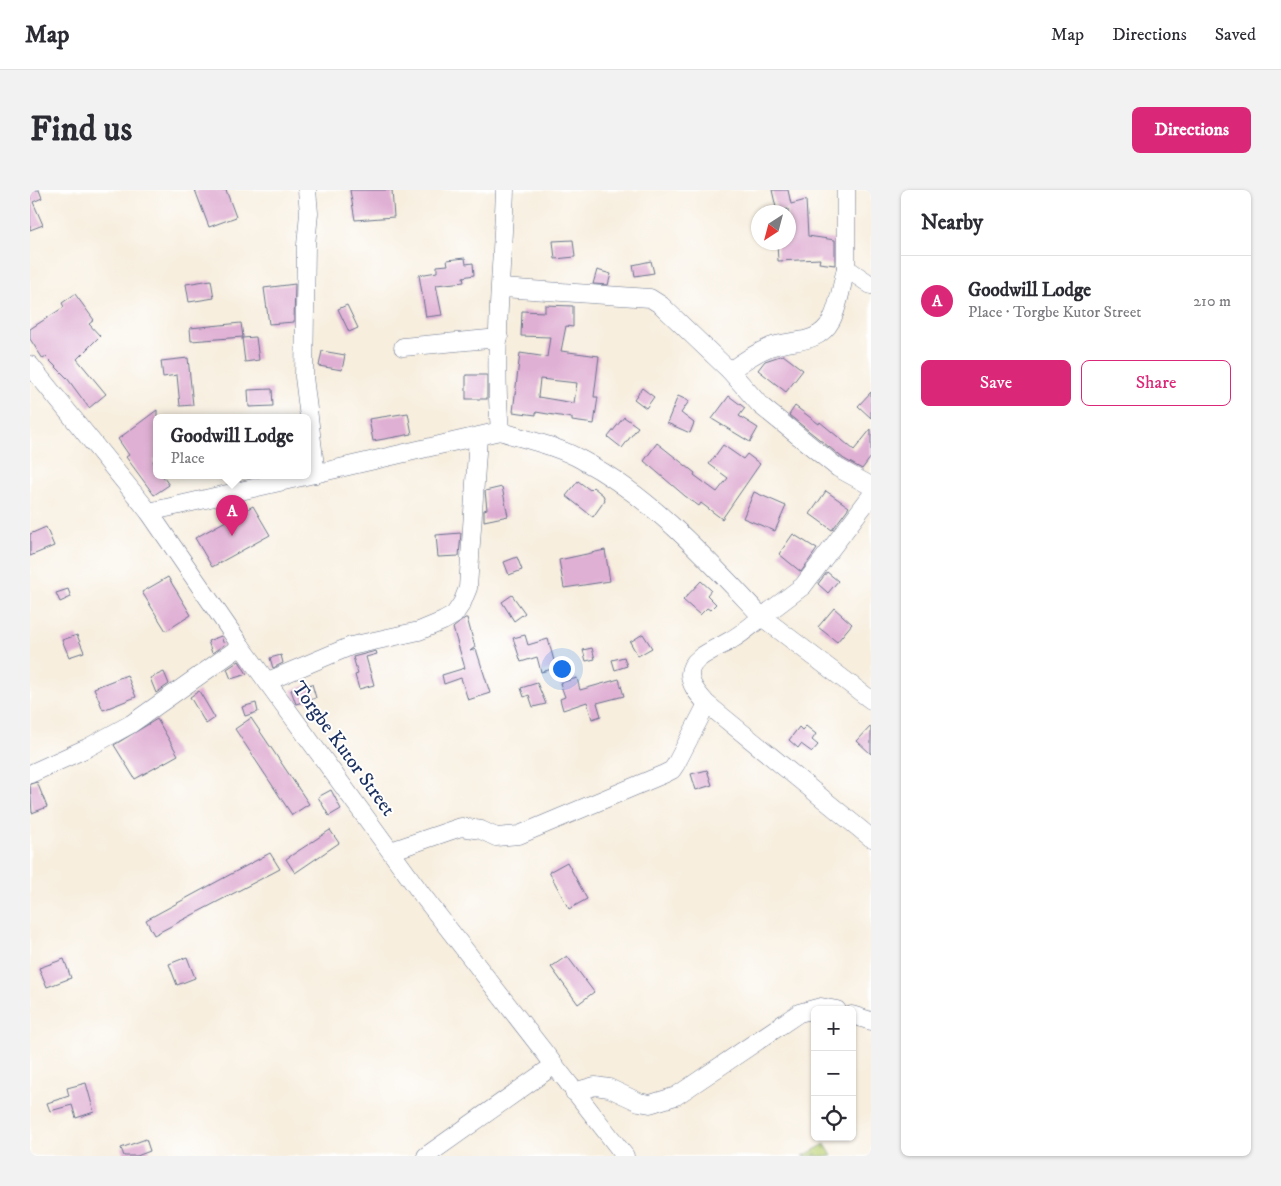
<!DOCTYPE html>
<html lang="en">
<head>
<meta charset="utf-8">
<style>
  body { margin:0; font-family:"IM FELL DW Pica",serif; background:#f2f2f3; color:#2b2b33 }
  .controls { position:absolute; right:15px; bottom:15px; display:grid; overflow:hidden; border-radius:8px; box-shadow:0 1px 4px #0004 }
  .controls button { width:45px; height:45px; display:grid; place-items:center; padding:0; border:0; border-bottom:1px solid #e1e1e2; background:#fff; color:#2b2b33; font:25px sans-serif }
  .compass { position:absolute; left:721px; top:15px; width:45px; height:45px; border-radius:50%; background:#fff; box-shadow:0 1px 4px #0004; rotate:216deg }
  .you { position:absolute; left:531px; top:478px; width:18px; height:18px; margin:-12px; border:4px solid #fff; border-radius:50%; background:#1a73e8; box-shadow:0 0 0 8px #1a73e833 }
  .badge { display:grid; place-items:center; width:32px; height:32px; border-radius:50%; background:#db2777; color:#fff; font-size:16px; font-weight:700 }
  .pin { position:absolute; translate:-50% -41px; filter:drop-shadow(0 1px 2px #0008) }
  .pin::after { content:''; position:absolute; top:26px; width:18px; height:15px; background:inherit; clip-path:polygon(0 0,100% 0,50% 100%) }
  .popup { position:absolute; left:123px; top:224px; width:158px; height:65px; box-sizing:border-box; display:grid; place-content:center; border-radius:8px; background:#fff; filter:drop-shadow(0 1px 4px #0005); font-size:16px; white-space:nowrap; color:#7c7c81 }
  .popup b { font-size:19px; color:#2b2b33 }
  .popup::after { content:''; position:absolute; left:50%; top:100%; margin-left:-10px; border:10px solid transparent; border-top-color:#fff }
  .list { margin:0; padding:0; list-style:none }
  h2 { display:flex; justify-content:space-between; align-items:center; height:65px; margin:0; padding:0 20px; font-size:21px }
  h2 small { font-size:16px; font-weight:400; color:#7c7c81 }
  .list li { display:grid; grid-template-columns:32px 1fr auto; gap:15px; align-items:center; box-sizing:border-box; height:90px; padding:0 20px; border-top:1px solid #e1e1e2 }
  .list b { display:block; font-size:19px; white-space:nowrap }
  .list p { margin:0; font-size:16px; white-space:nowrap; color:#7c7c81 }
  .list em { font-size:16px; font-style:normal; color:#7c7c81 }
  .actions { display:flex; gap:10px; padding:15px 20px }
  .actions a { flex:1; padding:11px 0; border:1px solid #db2777; border-radius:8px; text-align:center; font-size:18px; color:#db2777 }
  .actions .main { background:#db2777; color:#fff }
  .icon { flex:none; width:28px; height:28px; fill:none; stroke:currentColor; stroke-width:2; stroke-linecap:round; stroke-linejoin:round }
  .map { position:relative; flex:none; width:841px; height:966px; overflow:hidden; border-radius:8px }
  header { display:flex; align-items:center; gap:30px; box-sizing:border-box; height:70px; padding:0 25px; background:#fff; border-bottom:1px solid #e1e1e2 }
  header strong { font-size:24px }
  nav { display:flex; gap:28px; margin-inline-start:auto; font-size:18px }
  .intro { display:flex; align-items:center; justify-content:space-between; box-sizing:border-box; height:120px; padding:0 30px }
  h1 { margin:0; font-size:35px }
  .button { padding:12px 22px; border-radius:8px; background:#db2777; color:#fff; font-size:18px; font-weight:700 }
  main { display:flex; gap:30px; padding:0 30px }
  aside { flex:1; background:#fff; border-radius:8px; box-shadow:0 1px 4px #0004 }
  .map>svg:first-child { display:block }
</style>
</head>
<body>
<header>
<strong>Map</strong>
<nav><a>Map</a><a>Directions</a><a>Saved</a></nav>
</header>
<div class="intro"><h1>Find us</h1><a class="button">Directions</a></div>
<main>
<div class="map">
<svg width="841" height="966" viewBox="0 0 841 966">
  <defs>
    <pattern id="cemetery-stones" width="16" height="16" patternUnits="userSpaceOnUse" patternTransform="scale(1.25)"><rect width="16" height="16" fill="#bbd175"/><path d="M2 7V4a2 2 0 0 1 4 0v3zM10 15v-3a2 2 0 0 1 4 0v3z" fill="#a0b468"/></pattern>
  </defs>
  <rect width="100%" height="100%" fill="#fff"/>
  <filter id="ink" filterUnits="userSpaceOnUse"><feTurbulence type="fractalNoise" baseFrequency=".02" numOctaves="2"/><feDisplacementMap in="SourceGraphic" scale="10" xChannelSelector="R" yChannelSelector="G"/><feConvolveMatrix kernelMatrix="1 2 1 2 8 2 1 2 1" color-interpolation-filters="sRGB"/></filter>
  <filter id="wash" filterUnits="userSpaceOnUse"><feTurbulence type="fractalNoise" baseFrequency=".0096" numOctaves="4" result="noise"/><feDisplacementMap in="SourceGraphic" scale="20" xChannelSelector="R" yChannelSelector="G"/><feGaussianBlur stdDeviation="1.12" result="paint"/><feColorMatrix in="noise" values="0 0 0 0 0 0 0 0 0 0 0 0 0 0 0 0 0 1.4 0 .05"/><feComposite in="paint" operator="in"/></filter>
  <g filter="url(#wash)">
    <rect width="100%" height="100%" fill="#f7eede"/>
    <polygon fill="url(#cemetery-stones)" stroke="#6b806a" points="795,954 802,966 773,966"/>
    <g id="blocks">
      <g fill="#e0b0d4" fill-rule="evenodd">
        <polygon points="0,0 9,0 12,8 3,12 13,35 0,40"/>
        <polygon points="165,0 196,0 206,27 179,37"/>
        <polygon points="320,0 362,0 364,27 325,30"/>
        <polygon points="742,0 758,0 761,14 776,10 778,46 805,50 805,75 789,73 790,69 748,71 747,52 758,52 758,19 747,22"/>
        <polygon points="543,50 545,67 525,69 523,51"/>
        <polygon points="435,68 436,74 443,73 444,85 433,87 434,92 406,95 412,125 396,127 389,85 407,82 407,76 418,75 417,70"/>
        <polygon points="621,71 624,83 605,86 603,75"/>
        <polygon points="567,80 581,84 578,95 563,94"/>
        <polygon points="181,90 184,108 159,112 156,94"/>
        <polygon points="265,94 264,132 239,134 234,98"/>
        <polygon points="45,104 64,130 59,134 70,146 47,169 76,204 59,218 37,188 16,167 13,169 0,149 0,139 34,117 32,113"/>
        <polygon points="317,115 328,138 319,142 308,119"/>
        <path d="M515,115L543,116V137L536,136L531,161L569,166L564,207H568L564,234L542,231V228L506,222V225L483,222L490,163L517,167L520,147L491,146L492,121L515,122ZM510,189L547,193L544,213L508,207Z"/>
        <polygon points="211,133 213,147 161,151 160,138"/>
        <polygon points="226,147 229,170 215,172 212,148"/>
        <polygon points="292,161 315,165 312,180 289,176"/>
        <polygon points="753,165 773,180 756,202 728,180 735,171"/>
        <polygon points="158,168 163,215 150,216 147,185 133,187 131,171"/>
        <rect x="436" y="185" width="21" height="24"/>
        <polygon points="612,198 624,207 616,218 604,209"/>
        <polygon points="242,199 243,216 219,217 218,200"/>
        <polygon points="841,202 841,228 828,216"/>
        <polygon points="648,206 659,211 651,223 664,233 660,243 637,233"/>
        <polygon points="699,206 715,218 709,226 728,238 720,252 682,229"/>
        <polygon points="765,216 789,234 790,232 824,260 841,239 841,267 832,279 814,269 759,225"/>
        <polygon points="127,220 127,269 123,271 127,278 127,285 132,285 139,295 124,305 96,267 99,265 88,249"/>
        <polygon points="378,223 382,244 343,251 339,229"/>
        <polygon points="594,227 608,237 592,258 578,247"/>
        <polygon points="627,253 665,283 664,285 687,302 698,288 679,274 693,255 713,269 717,264 730,274 692,329 671,313 669,316 655,306 614,271"/>
        <polygon points="548,291 560,300 563,297 573,305 575,310 563,327 536,306"/>
        <polygon points="472,297 478,326 454,331 454,320 457,319 455,301"/>
        <polygon points="796,301 819,317 802,340 780,324"/>
        <polygon points="724,302 756,316 745,341 713,328"/>
        <polygon points="223,316 240,345 182,377 165,348"/>
        <polygon points="16,337 24,356 0,366 0,344"/>
        <polygon points="431,343 429,366 408,367 406,345"/>
        <polygon points="763,344 787,359 771,382 749,364"/>
        <polygon points="575,360 580,391 534,398 529,370"/>
        <polygon points="487,367 492,380 479,385 474,372"/>
        <polygon points="797,382 808,391 798,403 788,394"/>
        <polygon points="138,387 161,425 136,441 112,402"/>
        <polygon points="671,391 681,400 677,405 686,414 680,420 677,418 670,425 653,410"/>
        <polygon points="38,399 41,407 30,412 26,403"/>
        <polygon points="482,405 495,423 484,431 472,412"/>
        <polygon points="804,418 822,434 807,452 788,437"/>
        <polygon points="435,428 437,428 445,457 440,461 446,459 460,503 438,510 431,488 414,494 412,485 435,478 423,438"/>
        <polygon points="613,444 622,458 608,466 600,452"/>
        <polygon points="47,445 54,462 39,467 32,450"/>
        <polygon points="495,445 498,455 518,449 526,478 511,482 507,467 491,472 483,448"/>
        <polygon points="191,446 194,455 182,463 178,451"/>
        <polygon points="562,458 565,469 556,471 553,460"/>
        <polygon points="346,461 347,464 336,467 344,495 329,499 325,485 328,484 323,467"/>
        <polygon points="251,465 253,473 243,478 240,468"/>
        <polygon points="594,467 597,476 585,480 582,470"/>
        <polygon points="209,471 217,484 201,489 197,479"/>
        <polygon points="134,482 139,494 126,503 120,488"/>
        <polygon points="97,485 106,507 73,520 64,498"/>
        <polygon points="547,488 550,500 589,489 594,506 567,513 571,526 562,529 557,512 533,520 530,509 535,507 530,493"/>
        <polygon points="507,493 516,514 503,517 499,505 494,507 491,498"/>
        <polygon points="282,494 286,508 266,514 261,500"/>
        <polygon points="169,501 185,528 176,534 160,507"/>
        <polygon points="226,513 228,522 215,526 212,517"/>
        <polygon points="221,528 279,614 262,625 205,539"/>
        <polygon points="127,529 148,565 105,589 84,555"/>
        <polygon points="776,536 786,544 782,550 788,555 782,562 771,554 768,558 759,550 769,537 772,540"/>
        <polygon points="841,536 841,564 827,551"/>
        <polygon points="677,580 682,595 666,600 661,584"/>
        <polygon points="7,592 17,617 2,623 0,594"/>
        <polygon points="301,600 311,619 299,626 288,607"/>
        <polygon points="300,640 309,653 265,683 256,669"/>
        <polygon points="240,663 250,679 124,745 116,730"/>
        <polygon points="537,672 557,709 539,719 519,682"/>
        <polygon points="537,766 564,802 548,814 521,777"/>
        <polygon points="157,767 165,788 147,795 139,774"/>
        <polygon points="34,769 41,788 17,797 9,778"/>
        <polygon points="56,893 64,922 46,928 42,915 20,921 17,913 39,906 37,898"/>
        <polygon points="116,949 120,961 107,966 94,966 91,958"/>
      </g>
    </g>
  </g>
  <g filter="url(#ink)">
    <use href="#blocks" fill-opacity="0" stroke="#68728b" stroke-width="1"/>
    <g fill="none" stroke-linecap="round" stroke-linejoin="round">
      <defs>
        <g id="minor">
          <polyline points="277,0 279,23 276,55 274,187 286,284"/>
          <polyline points="816,0 816,78"/>
          <polyline points="471,98 620,108 631,115 700,181 730,215 808,278 841,296"/>
          <polyline points="373,157 469,148"/>
          <polyline points="0,175 119,322 211,456 393,706 595,966"/>
          <path d="M700,181C712,172 725,163 740,157C762,149 788,155 801,131C809,116 812,94 816,78L841,95"/>
          <path d="M470,241C496,250 528,256 552,270C622,307 678,370 732,427C722,435 712,444 701,450C689,458 660,467 660,484C660,496 670,506 677,514L841,648"/>
          <polyline points="841,306 773,396 732,427 841,510"/>
          <path d="M119,322L470,241C463,161 472,80 475,0"/>
          <polyline points="238,491 321,456 389,441 413,431 424,425 432,413 438,398 448,247"/>
          <polyline points="0,584 57,558 101,534 211,456"/>
          <polyline points="361,661 431,637 451,640 466,647 489,645 634,584 642,580 646,574 677,514"/>
          <polyline points="822,825 841,831"/>
          <polyline points="544,902 565,896 579,898 609,912 620,914 646,906 769,823 791,817 807,820"/>
          <polyline points="396,966 523,876"/>
        </g>
      </defs>
      <use href="#minor" stroke="#68728b" stroke-width="19"/>
      <use href="#minor" stroke="#fff" stroke-width="18"/>
    </g>
  </g>
  <g text-anchor="middle" dominant-baseline="central" stroke-width="4" stroke-linejoin="round" paint-order="stroke">
    <g font-size="20" fill="#1b2f5e" stroke="#fff">
      <text transform="translate(313 559) rotate(54)">Torgbe Kutor Street</text>
    </g>
  </g>
</svg>
<div class="controls">
<button>+</button>
<button>−</button>
<button><svg class="icon" aria-label="locate" viewBox="0 0 24 24"><circle cx="12" cy="12" r="6"/><path d="M12 2v4M12 18v4M2 12h4M18 12h4"/></svg></button>
</div>
<svg class="compass" viewBox="-18 -18 36 36"><path d="M0-13l5 13h-10z" fill="#e53935"/><path d="M0 13l5-13h-10z" fill="#7c7c81"/></svg>
<div class="you"></div>
<div class="pin badge" style="left:202px;top:346px">A</div>
<div class="popup"><b>Goodwill Lodge</b>Place</div>
</div>
<aside>
<h2>Nearby<small></small></h2>
<ul class="list">
<li><span class="badge">A</span><div><b>Goodwill Lodge</b><p>Place · Torgbe Kutor Street</p></div><em>210 m</em></li>
</ul>
<div class="actions"><a class="main">Save</a><a>Share</a></div>
</aside>
</main>
</body>
</html>
